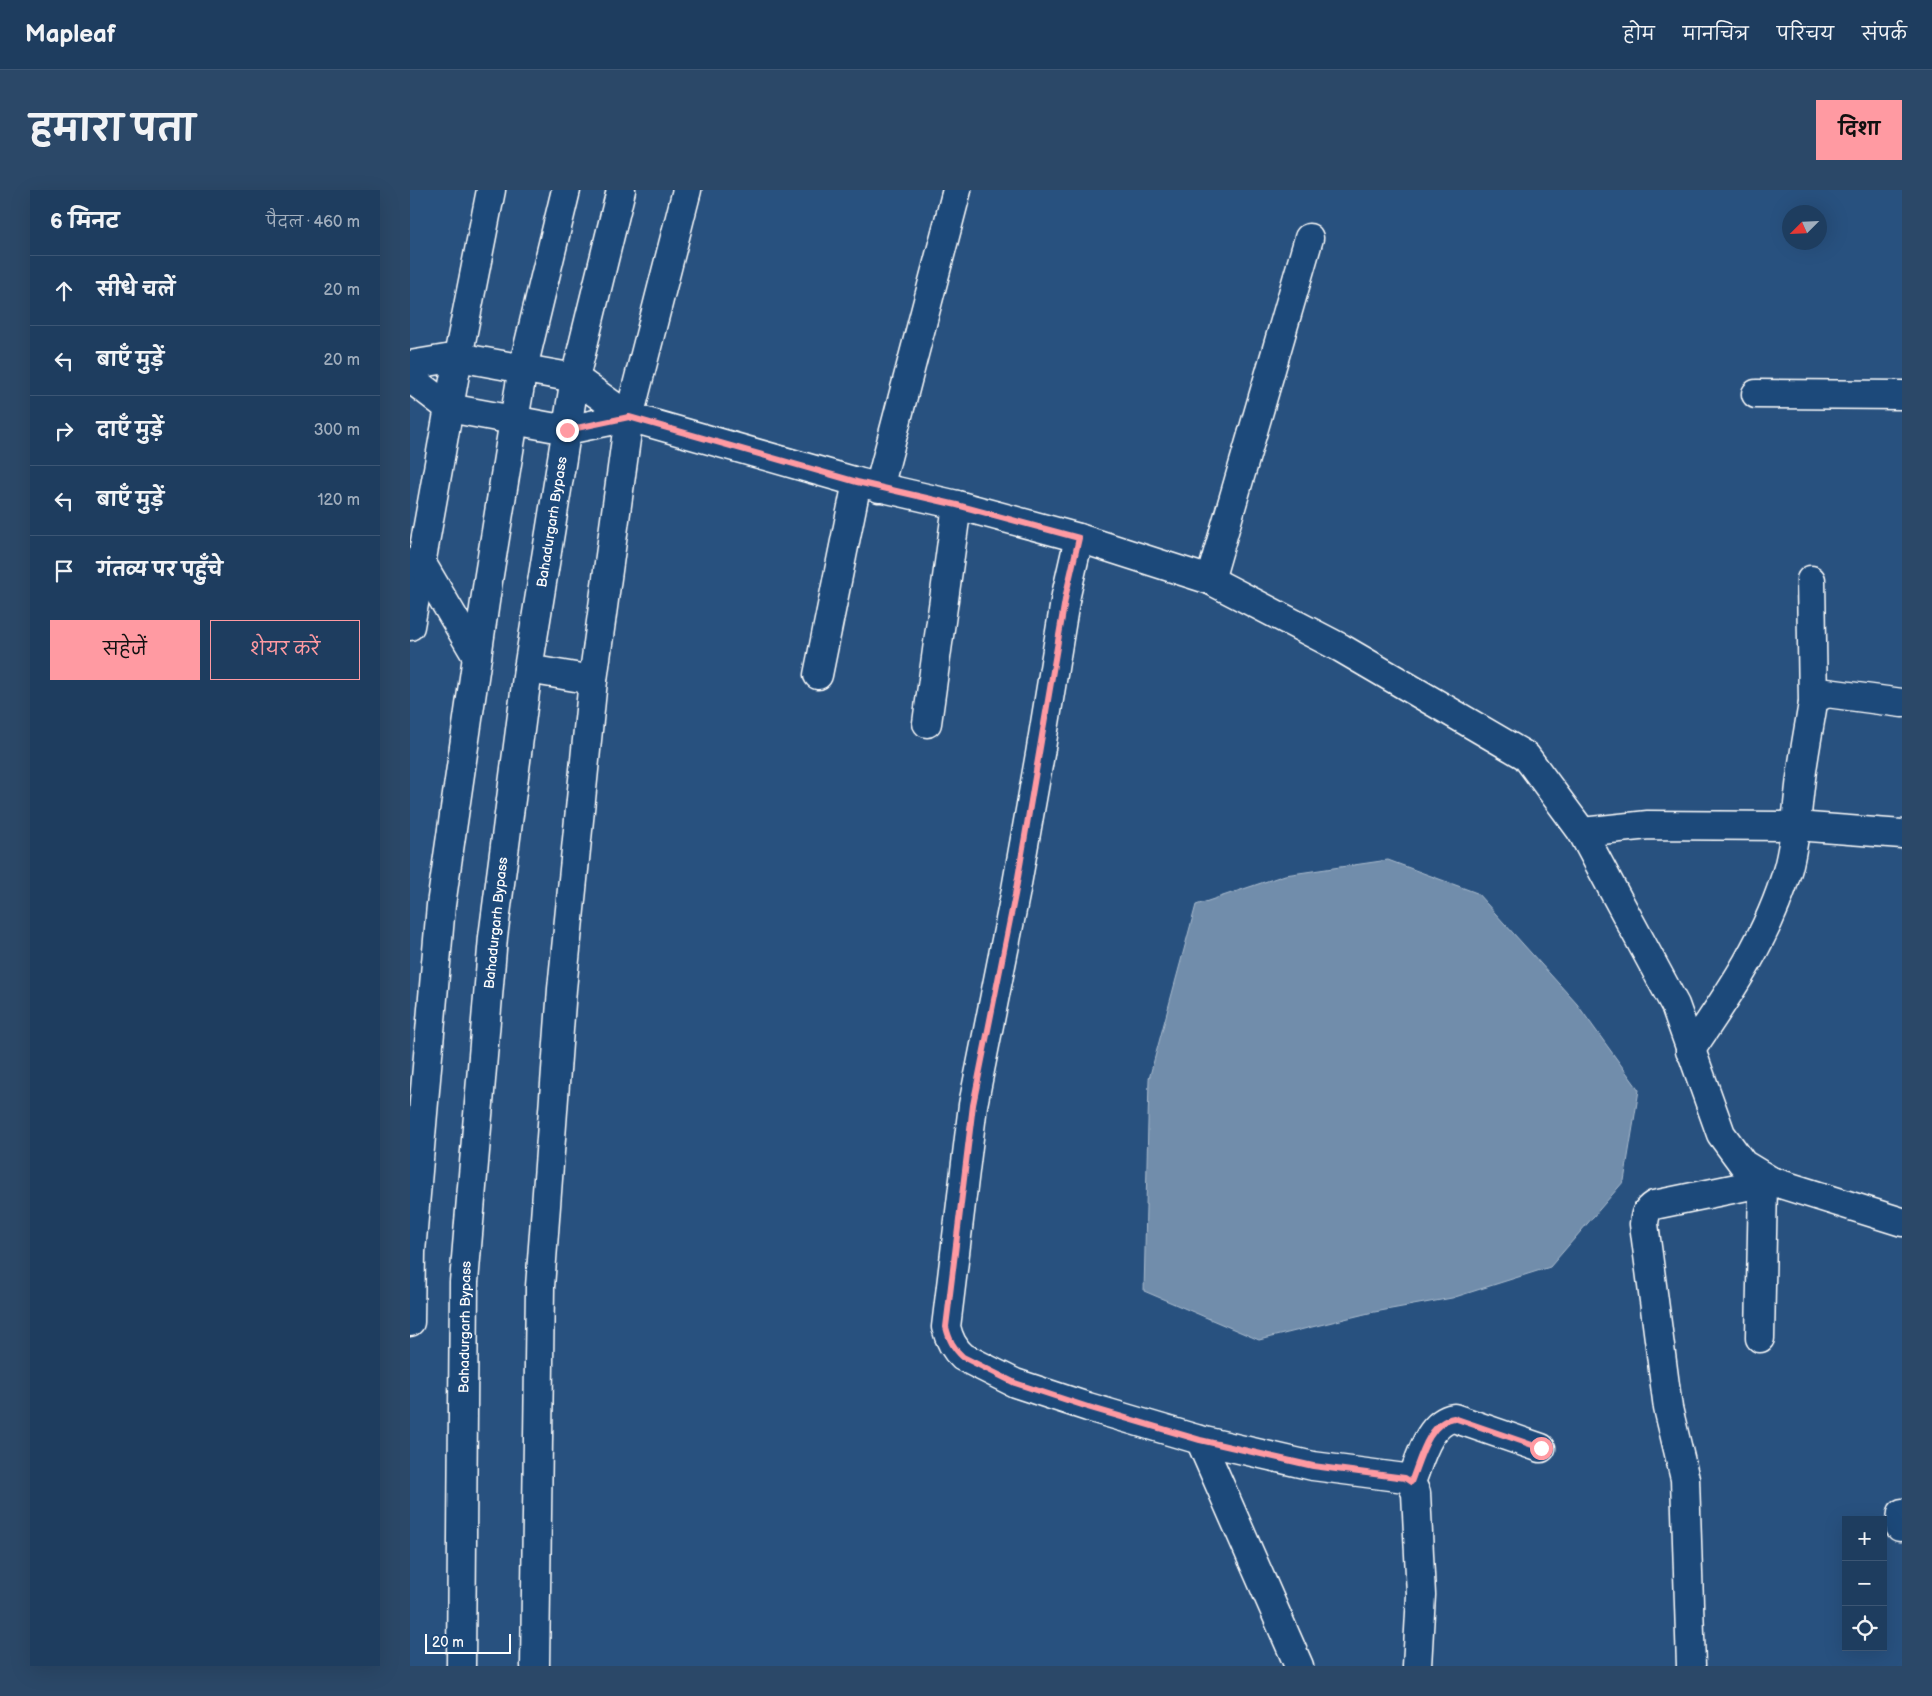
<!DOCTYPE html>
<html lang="hi">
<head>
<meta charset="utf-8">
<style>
  body { margin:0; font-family:"Balsamiq Sans","Playpen Sans Deva",sans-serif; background:#2b4868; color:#f1f3f6 }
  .controls { position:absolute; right:15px; bottom:15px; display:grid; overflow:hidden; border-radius:0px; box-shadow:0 5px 20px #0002 }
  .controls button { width:45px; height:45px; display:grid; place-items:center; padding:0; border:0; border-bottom:1px solid #3c5674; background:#1e3d5f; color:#f1f3f6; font:25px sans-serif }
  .compass { position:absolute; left:1372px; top:15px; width:45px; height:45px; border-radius:50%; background:#1e3d5f; box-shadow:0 5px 20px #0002; rotate:246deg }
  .scale { position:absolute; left:15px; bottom:12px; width:86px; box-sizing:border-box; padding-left:5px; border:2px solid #fff; border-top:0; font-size:14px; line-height:18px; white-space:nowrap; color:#fff; -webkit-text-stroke:4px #1f4a7a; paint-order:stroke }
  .stop { position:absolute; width:15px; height:15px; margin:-11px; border:4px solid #ff9aa2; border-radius:50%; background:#fff }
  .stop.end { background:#ff9aa2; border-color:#fff; box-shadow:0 1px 5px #0008 }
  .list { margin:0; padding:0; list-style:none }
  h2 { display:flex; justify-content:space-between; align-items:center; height:65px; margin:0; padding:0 20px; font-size:21px }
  h2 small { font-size:16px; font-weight:400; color:#a1aebd }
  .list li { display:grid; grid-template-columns:32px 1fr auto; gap:15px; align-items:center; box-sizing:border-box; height:70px; padding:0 20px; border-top:1px solid #3c5674 }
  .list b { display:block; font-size:19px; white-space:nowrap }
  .list em { font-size:16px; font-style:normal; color:#a1aebd }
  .actions { display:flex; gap:10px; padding:15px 20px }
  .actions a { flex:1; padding:11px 0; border:1px solid #ff9aa2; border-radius:0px; text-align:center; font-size:18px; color:#ff9aa2 }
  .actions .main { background:#ff9aa2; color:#111 }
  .icon { flex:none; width:28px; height:28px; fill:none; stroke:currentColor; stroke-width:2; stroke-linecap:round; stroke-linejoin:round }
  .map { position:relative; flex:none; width:1492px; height:1476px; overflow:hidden; border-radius:0px }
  header { display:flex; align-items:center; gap:30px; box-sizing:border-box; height:70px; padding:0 25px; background:#1e3d5f; border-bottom:1px solid #3c5674 }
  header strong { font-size:24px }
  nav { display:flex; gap:28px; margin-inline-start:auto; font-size:18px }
  .intro { display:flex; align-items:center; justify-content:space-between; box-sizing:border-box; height:120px; padding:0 30px }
  h1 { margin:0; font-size:35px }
  .button { padding:12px 22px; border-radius:0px; background:#ff9aa2; color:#111; font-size:18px; font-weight:700 }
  main { display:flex; gap:30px; padding:0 30px }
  aside { flex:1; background:#1e3d5f; border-radius:0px; box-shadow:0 5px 20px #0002 }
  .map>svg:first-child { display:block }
</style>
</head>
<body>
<header>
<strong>Mapleaf</strong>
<nav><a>होम</a><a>मानचित्र</a><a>परिचय</a><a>संपर्क</a></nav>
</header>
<div class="intro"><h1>हमारा पता</h1><a class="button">दिशा</a></div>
<main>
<aside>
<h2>6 मिनट<small>पैदल · 460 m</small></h2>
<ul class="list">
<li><svg class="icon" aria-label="ahead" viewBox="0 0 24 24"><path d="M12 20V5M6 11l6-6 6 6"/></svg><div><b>सीधे चलें</b></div><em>20 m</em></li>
<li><svg class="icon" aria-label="left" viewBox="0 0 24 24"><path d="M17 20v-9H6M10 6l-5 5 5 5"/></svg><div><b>बाएँ मुड़ें</b></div><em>20 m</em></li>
<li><svg class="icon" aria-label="right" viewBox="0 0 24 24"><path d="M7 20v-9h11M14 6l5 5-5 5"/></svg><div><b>दाएँ मुड़ें</b></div><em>300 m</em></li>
<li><svg class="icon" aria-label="left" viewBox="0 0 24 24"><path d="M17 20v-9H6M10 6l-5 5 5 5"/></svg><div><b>बाएँ मुड़ें</b></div><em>120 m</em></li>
<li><svg class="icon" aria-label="arrive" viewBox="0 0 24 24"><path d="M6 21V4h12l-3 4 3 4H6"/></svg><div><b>गंतव्य पर पहुँचे</b></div></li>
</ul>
<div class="actions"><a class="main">सहेजें</a><a>शेयर करें</a></div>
</aside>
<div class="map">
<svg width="1492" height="1476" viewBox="0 0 1492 1476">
  <rect width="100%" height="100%" fill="#28517f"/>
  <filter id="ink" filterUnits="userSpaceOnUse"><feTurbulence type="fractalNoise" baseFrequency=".02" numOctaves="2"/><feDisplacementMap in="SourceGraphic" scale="10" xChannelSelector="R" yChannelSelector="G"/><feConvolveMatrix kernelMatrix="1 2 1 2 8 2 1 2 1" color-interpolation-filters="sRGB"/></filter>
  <g filter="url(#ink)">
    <polygon fill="#718dab" stroke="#aabbcd" points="978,670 1067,703 1167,814 1229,900 1214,991 1140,1077 1042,1108 959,1123 849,1150 734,1101 739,889 786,715 875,685"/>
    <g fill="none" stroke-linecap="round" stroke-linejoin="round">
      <defs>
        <g id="minor">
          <polyline points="1346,204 1492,205"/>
          <polyline points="469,298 547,0"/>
          <path d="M669,348L656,405L630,564L605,705L563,915L536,1137C539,1149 543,1158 553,1167L605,1193L678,1217L790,1250L903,1276L995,1288L1001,1292L1006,1303L1011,1405L1007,1476"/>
          <polyline points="800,390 899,48"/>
          <polyline points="1401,390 1403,513"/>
          <polyline points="408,485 447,292"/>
          <polyline points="517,533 547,315"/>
          <polyline points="1172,642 1238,635 1386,636 1492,644"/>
          <path d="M1280,861C1319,804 1359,746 1378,678C1386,648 1387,618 1391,588C1394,563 1399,538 1403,513L1407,508L1417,503L1492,513"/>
          <polyline points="1350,1148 1353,993"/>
          <polyline points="790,1250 889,1476"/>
          <path d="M1001,1292C1010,1270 1018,1232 1044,1228L1131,1258"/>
          <polyline points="1490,1337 1492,1323"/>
          <path d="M1281,1476L1275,1289L1258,1218L1234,1034C1235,1025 1236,1020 1244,1015L1361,991"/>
        </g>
        <g id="tertiary">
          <polyline points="48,167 81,0"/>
          <polyline points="219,227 277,0"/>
        </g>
        <g id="secondary">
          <polyline points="0,175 48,167 165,188 219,227 447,292 547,315 669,348 800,390 931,458 1116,566 1172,642 1204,702 1265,815 1311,944 1333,974 1361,991 1492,1032"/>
          <polyline points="0,188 39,218 157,240 219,227"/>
          <polyline points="0,436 48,167"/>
          <polyline points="125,1476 130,1097 152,799 183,490 219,227"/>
        </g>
        <g id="trunk">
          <polyline points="11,372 67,467"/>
          <polyline points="118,479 183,490"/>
          <polyline points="0,1132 1,1062 31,715 78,391 104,230 113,178 156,0"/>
          <polyline points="51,1476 54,1092 83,747 118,479 165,188 211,0"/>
        </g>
      </defs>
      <use href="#minor" stroke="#fff" stroke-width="31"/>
      <use href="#tertiary" stroke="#fff" stroke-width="31"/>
      <use href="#secondary" stroke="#fff" stroke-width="31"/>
      <use href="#trunk" stroke="#fff" stroke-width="31"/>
      <use href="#minor" stroke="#1f4a7a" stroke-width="28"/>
      <use href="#tertiary" stroke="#1f4a7a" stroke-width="28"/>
      <use href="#secondary" stroke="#1f4a7a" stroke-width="28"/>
      <use href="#trunk" stroke="#1f4a7a" stroke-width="28"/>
    </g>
  </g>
  <g fill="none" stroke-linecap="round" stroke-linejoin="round" filter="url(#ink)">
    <path stroke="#ff9aa2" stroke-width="6" d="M157,240L219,227L447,292L547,315L669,348L656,404L605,705L563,915L536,1137C539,1149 543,1158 553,1167L605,1193L678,1217L790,1250L903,1276L995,1288L1001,1292C1010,1270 1018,1232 1044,1228L1131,1258"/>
  </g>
  <g text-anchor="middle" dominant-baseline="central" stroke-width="4" stroke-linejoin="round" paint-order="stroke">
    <g font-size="14" fill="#fff" stroke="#1f4a7a">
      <text transform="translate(142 332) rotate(-81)">Bahadurgarh Bypass</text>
      <text transform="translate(86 733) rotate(-84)">Bahadurgarh Bypass</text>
      <text transform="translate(55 1137) rotate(-89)">Bahadurgarh Bypass</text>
    </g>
  </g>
</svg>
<div class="controls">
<button>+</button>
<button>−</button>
<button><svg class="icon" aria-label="locate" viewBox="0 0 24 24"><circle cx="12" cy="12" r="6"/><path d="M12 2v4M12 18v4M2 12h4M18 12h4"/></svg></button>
</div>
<svg class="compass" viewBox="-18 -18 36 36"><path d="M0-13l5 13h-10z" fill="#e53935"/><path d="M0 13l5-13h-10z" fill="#a1aebd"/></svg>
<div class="scale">20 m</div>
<div class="stop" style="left:1131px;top:1258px"></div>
<div class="stop end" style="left:157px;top:240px"></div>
</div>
</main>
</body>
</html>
